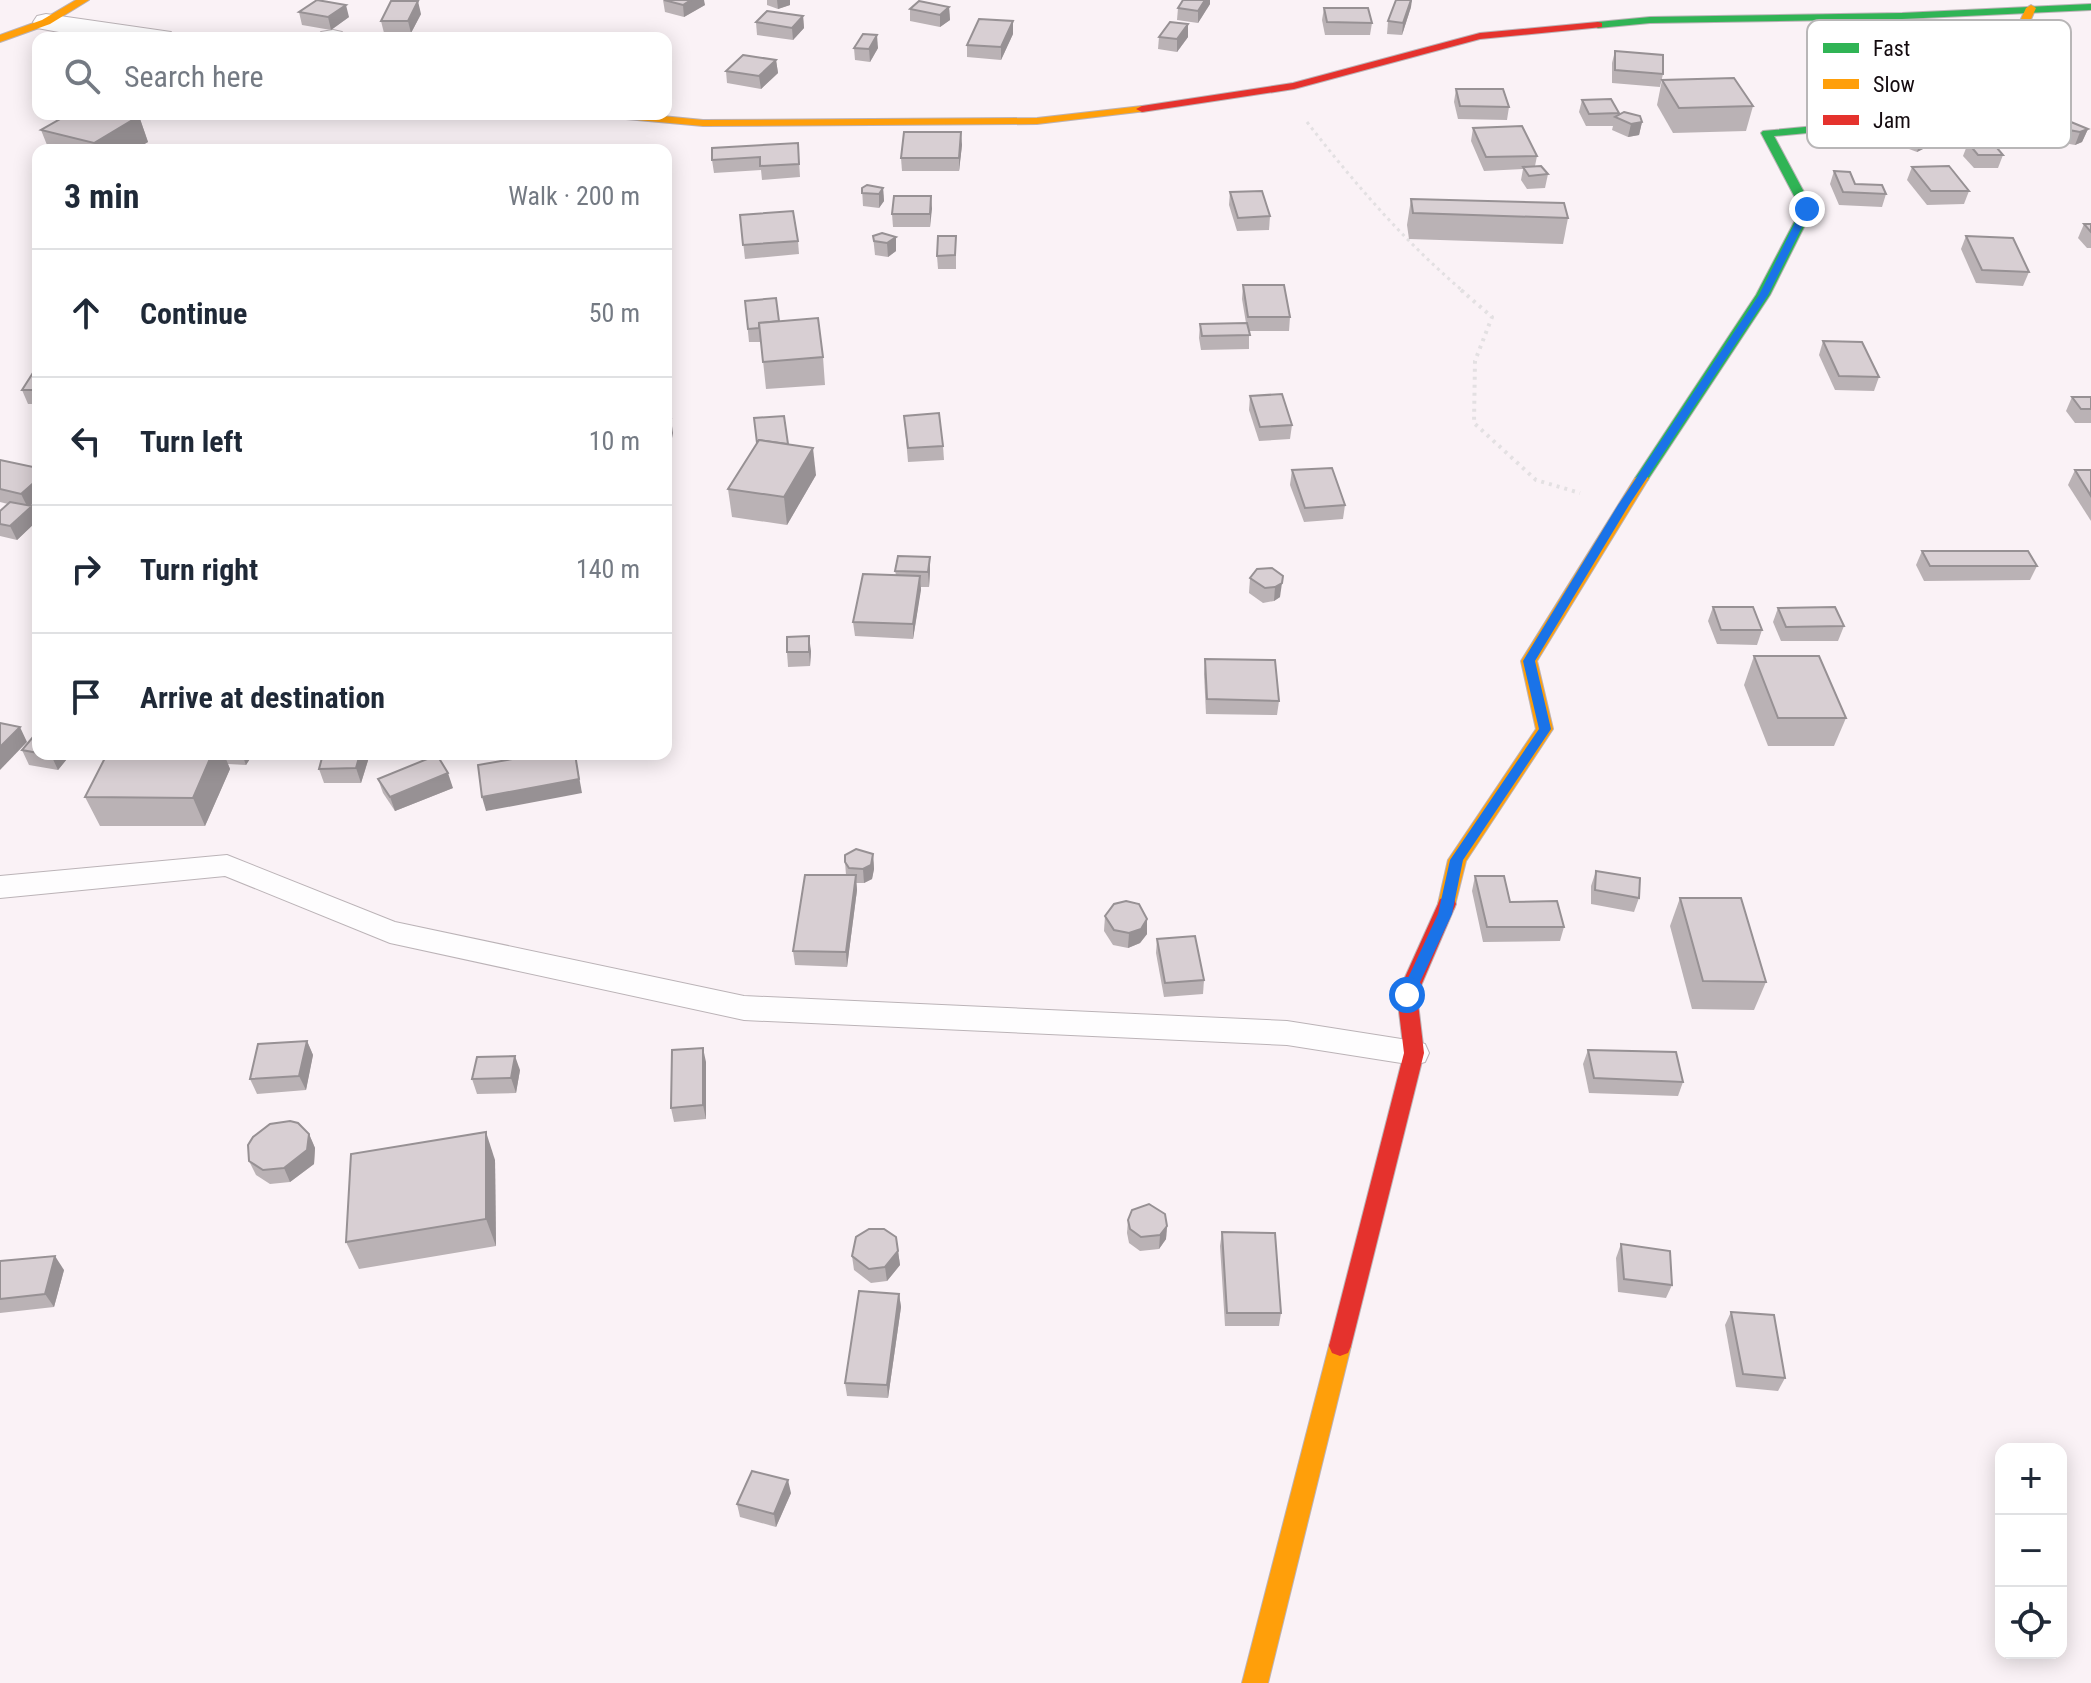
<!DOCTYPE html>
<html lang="en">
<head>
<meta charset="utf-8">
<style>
  body { margin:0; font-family:"Roboto Condensed",sans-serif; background:#f2f2f3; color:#1f2937 }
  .controls { position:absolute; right:24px; bottom:24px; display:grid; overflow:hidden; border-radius:16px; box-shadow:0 4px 20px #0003 }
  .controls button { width:72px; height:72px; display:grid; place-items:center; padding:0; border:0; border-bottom:2px solid #e0e1e3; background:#fff; color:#1f2937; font:40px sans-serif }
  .stop { position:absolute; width:24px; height:24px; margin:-18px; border:6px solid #1a73e8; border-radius:50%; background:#fff }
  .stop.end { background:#1a73e8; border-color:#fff; box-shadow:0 2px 8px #0008 }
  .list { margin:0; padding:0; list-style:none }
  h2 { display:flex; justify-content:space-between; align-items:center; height:104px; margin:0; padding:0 32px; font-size:34px }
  h2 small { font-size:26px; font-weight:400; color:#747a83 }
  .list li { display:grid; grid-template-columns:52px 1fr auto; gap:24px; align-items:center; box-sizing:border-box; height:128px; padding:0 32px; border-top:2px solid #e0e1e3 }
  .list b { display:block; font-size:30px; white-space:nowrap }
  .list em { font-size:26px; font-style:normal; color:#747a83 }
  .icon { flex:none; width:44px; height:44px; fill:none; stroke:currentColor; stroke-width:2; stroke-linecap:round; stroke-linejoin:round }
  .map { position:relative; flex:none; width:2091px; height:1683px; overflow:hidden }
  .search { position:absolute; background:#fff; box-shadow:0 4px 20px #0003; left:32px; top:32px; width:640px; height:88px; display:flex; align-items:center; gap:20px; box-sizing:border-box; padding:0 28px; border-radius:16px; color:#747a83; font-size:30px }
  .panel { position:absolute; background:#fff; box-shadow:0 4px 20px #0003; left:32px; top:144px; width:640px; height:616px; border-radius:16px }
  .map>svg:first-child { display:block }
</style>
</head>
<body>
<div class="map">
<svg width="2091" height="1683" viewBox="0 0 2091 1683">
  <rect width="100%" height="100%" fill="#faf2f6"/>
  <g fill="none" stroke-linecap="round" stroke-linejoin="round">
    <defs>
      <polygon id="lane" points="227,855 395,922 744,996 1287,1021 1414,1041 1425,1044 1429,1053 1425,1062 1414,1065 1287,1045 744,1020 390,943 225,876 0,898 0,876"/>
      <g id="street">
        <polygon points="46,14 171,32 175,38 92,38 37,28 33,22 37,16"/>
        <polygon points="333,30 342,32 346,38 317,38 321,32"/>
      </g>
      <g id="fast">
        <polygon points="2091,4 2091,10 1902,19 1650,23 1598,28 1593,25 1598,22 1650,17 1902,13"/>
        <polygon points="1930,98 1940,100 1881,126 1774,136 1813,209 1770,295 1647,481 1637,481 1635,478 1756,295 1801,209 1761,133 1763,131 1879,120"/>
      </g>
      <g id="slow">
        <polygon points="76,0 89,0 50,24 0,42 0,35 42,20"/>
        <polygon points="2031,5 2036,8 2013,60 1938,102 1930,102 1930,98 2004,56 2026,8"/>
        <polygon points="1142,106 1148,109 1146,111 1037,124 703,126 604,117 598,114 642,114 703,120 1037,118"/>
        <polygon points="1642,474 1649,478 1537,661 1553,729 1466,861 1454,909 1440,909 1438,904 1448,860 1536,729 1521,661 1635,478"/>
        <polygon points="1340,1336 1348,1339 1351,1346 1268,1683 1242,1683 1329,1346 1332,1339"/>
      </g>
      <g id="jam">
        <polygon points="1598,22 1602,23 1602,27 1480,39 1294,89 1142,112 1136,109 1142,106 1293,83 1480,33"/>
        <polygon points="1447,897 1454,899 1456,904 1417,995 1424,1053 1351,1346 1348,1353 1340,1356 1332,1353 1329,1346 1404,1053 1397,995 1438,904 1440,899"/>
      </g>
    </defs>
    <use href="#lane" stroke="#bbb3b7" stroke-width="2"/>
    <use href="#street" stroke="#bbb3b7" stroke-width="2"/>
    <use href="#fast" stroke="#bbb3b7" stroke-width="2"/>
    <use href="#slow" stroke="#bbb3b7" stroke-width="2"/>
    <use href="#jam" stroke="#bbb3b7" stroke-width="2"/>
    <path stroke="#e3e0e2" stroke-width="3" stroke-dasharray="3 4" stroke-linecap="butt" d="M1307,122C1355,184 1404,241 1464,292"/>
    <polyline stroke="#e3e0e2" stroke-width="4" stroke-dasharray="3 5" stroke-linecap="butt" points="1461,290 1492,317 1475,361 1474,423 1536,480 1580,493"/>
    <use href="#lane" fill="#fefdfe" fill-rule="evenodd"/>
    <use href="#street" fill="#fefdfe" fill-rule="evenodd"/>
    <use href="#fast" fill="#30b455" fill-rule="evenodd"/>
    <use href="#slow" fill="#ff9f0a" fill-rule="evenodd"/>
    <use href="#jam" fill="#e5322d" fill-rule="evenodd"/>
  </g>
  <g fill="#bab2b5">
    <polygon points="663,0 705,5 684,17 665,12"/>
    <polygon points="767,0 790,0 790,5 778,9 767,5"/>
    <polygon points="1210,4 1198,23 1177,20 1178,8"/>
    <polygon points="949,7 950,20 940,27 910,21 910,9"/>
    <polygon points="1411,7 1402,35 1387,34 1388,21"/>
    <polygon points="1324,8 1372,23 1370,35 1325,35 1322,20"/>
    <polygon points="299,12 349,17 331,30 302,25"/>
    <polygon points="421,14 411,33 384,33 381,21"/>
    <polygon points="803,16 804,28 793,40 757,35 756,22"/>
    <polygon points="1013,34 1001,60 967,57 967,45"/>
    <polygon points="1159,37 1188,37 1177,52 1158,49"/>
    <polygon points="854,48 878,48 870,62 855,60"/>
    <polygon points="1615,51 1663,74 1660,87 1612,83 1612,63"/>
    <polygon points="776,60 778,73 761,89 727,83 726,71"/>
    <polygon points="1662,80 1753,106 1746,131 1673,133 1657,105"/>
    <polygon points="1456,89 1509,107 1507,120 1458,119 1454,102"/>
    <polygon points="1582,100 1619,113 1618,116 1642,122 1639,135 1628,137 1612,130 1613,126 1586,126 1579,112"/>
    <polygon points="139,116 148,142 134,150 49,150 41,130"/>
    <polygon points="2063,125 2088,129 2082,142 2075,145 2064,143 2058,138"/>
    <polygon points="1473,128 1537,156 1535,166 1548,174 1545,188 1527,189 1521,180 1523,169 1484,171 1471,141"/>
    <polygon points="1906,133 1928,136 1923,149 1917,152 1901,146"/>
    <polygon points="798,143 800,177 762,180 761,170 714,173 712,160"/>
    <polygon points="1968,143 2003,155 1998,168 1974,168 1963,156"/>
    <polygon points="962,145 959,171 902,171 901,158"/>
    <polygon points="1912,167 1969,191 1964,204 1927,205 1907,180"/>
    <polygon points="1834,171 1855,184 1886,194 1882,207 1839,205 1830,184"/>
    <polygon points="862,188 883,188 884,201 879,208 863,206"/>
    <polygon points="1230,192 1270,216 1269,230 1237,231 1229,205"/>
    <polygon points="931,196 930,227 893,227 892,214"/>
    <polygon points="1411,199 1568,218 1563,244 1409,239 1407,225"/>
    <polygon points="740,215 798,241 799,254 745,259"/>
    <polygon points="2084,224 2091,224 2091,248 2087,248 2078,238"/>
    <polygon points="882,233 896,251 888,257 875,255 873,236"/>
    <polygon points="956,236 956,269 938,269 937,256"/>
    <polygon points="1966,236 2029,272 2023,286 1976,283 1961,249"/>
    <polygon points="1243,285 1290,317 1289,331 1249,331 1249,349 1201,350 1199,338 1200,324 1246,323 1242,299"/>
    <polygon points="745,301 779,321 823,357 825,385 766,389 761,342 749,342"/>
    <polygon points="1823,341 1879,377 1874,391 1835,390 1819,355"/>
    <polygon points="38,365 38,404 28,404 22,390"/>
    <polygon points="1250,396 1292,425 1290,439 1259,441 1249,410"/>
    <polygon points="2072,397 2091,397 2091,423 2075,423 2066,411"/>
    <polygon points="904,416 943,446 944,460 908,462"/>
    <polygon points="788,444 816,475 787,525 732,517 728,489"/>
    <polygon points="0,460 32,506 38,520 17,540 0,536 0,511 8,504 0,502"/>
    <polygon points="1292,470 1345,505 1343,519 1304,522 1290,485"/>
    <polygon points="2075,470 2091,470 2091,521 2068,485"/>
    <polygon points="1922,551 2037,566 2030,580 1924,581 1916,565"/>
    <polygon points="1272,568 1280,597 1274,601 1263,603 1249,593 1250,578"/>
    <polygon points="895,571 930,571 929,587 921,587 913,639 855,636 853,622 896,575"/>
    <polygon points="1713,607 1762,630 1757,645 1717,644 1708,621"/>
    <polygon points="1778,608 1844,626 1838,641 1781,641 1773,622"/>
    <polygon points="811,651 810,666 788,667 787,652"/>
    <polygon points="1754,656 1846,718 1834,746 1768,746 1744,685"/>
    <polygon points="1205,659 1279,701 1277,715 1206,714 1204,674"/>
    <polygon points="38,731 38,754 71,754 58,770 29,765 22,750"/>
    <polygon points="107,754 253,754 246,765 228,764 230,769 205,826 100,826 85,797"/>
    <polygon points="323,754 370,754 361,783 324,783 319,769"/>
    <polygon points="378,779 453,788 395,811 383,793"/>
    <polygon points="873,854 874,869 872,879 864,883 856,883 857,890 847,967 795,965 793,951 846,875 845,862"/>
    <polygon points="1596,871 1639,898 1634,912 1591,904 1591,886"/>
    <polygon points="1475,876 1510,902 1564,927 1560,941 1483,942 1472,891"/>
    <polygon points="1680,898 1766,982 1754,1010 1692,1009 1670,926"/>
    <polygon points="1105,916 1147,934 1140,943 1128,948 1113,945 1104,931"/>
    <polygon points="1157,939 1204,980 1203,994 1164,997 1156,953"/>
    <polygon points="307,1041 313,1055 306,1090 257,1094 250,1079"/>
    <polygon points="1588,1050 1683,1082 1678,1096 1589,1093 1583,1064"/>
    <polygon points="706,1062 706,1119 674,1122 671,1108"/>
    <polygon points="520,1070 516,1093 477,1094 472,1079"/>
    <polygon points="309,1134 315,1148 314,1164 290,1182 270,1184 256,1175 249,1161"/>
    <polygon points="495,1160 496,1246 359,1269 346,1242"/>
    <polygon points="1128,1220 1167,1226 1166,1239 1159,1249 1140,1251 1129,1243 1127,1233"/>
    <polygon points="1222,1232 1281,1313 1279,1326 1225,1326 1220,1246"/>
    <polygon points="1621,1244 1672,1285 1666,1298 1618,1292 1616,1258"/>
    <polygon points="898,1251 900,1265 887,1281 871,1283 854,1270 852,1256"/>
    <polygon points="0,1261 64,1270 54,1307 0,1313"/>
    <polygon points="899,1294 901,1307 888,1398 847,1396 845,1383"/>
    <polygon points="1731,1312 1785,1378 1778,1391 1736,1387 1725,1325"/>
    <polygon points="791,1493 776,1527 740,1517 737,1504"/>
  </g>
  <g fill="#979194">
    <polygon points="691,0 704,0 705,5 684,17 683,5"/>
    <polygon points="777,0 790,0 790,5 778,9"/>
    <polygon points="1205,0 1210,0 1210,4 1198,23 1198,11"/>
    <polygon points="1411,0 1412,0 1411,7 1402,35 1403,23"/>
    <polygon points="418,1 421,14 411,33 408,21"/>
    <polygon points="346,5 349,17 331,30 328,17"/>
    <polygon points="949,7 950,20 940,27 940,15"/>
    <polygon points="803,16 804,28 793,40 792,28"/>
    <polygon points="1013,21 1013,34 1001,60 1001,47"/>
    <polygon points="1188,24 1188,37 1177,52 1177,39"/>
    <polygon points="877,35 878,48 870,62 869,49"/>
    <polygon points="776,60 778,73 761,89 759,76"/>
    <polygon points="139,116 148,142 134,150 97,150 94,143"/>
    <polygon points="1642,122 1639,135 1628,137 1631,124"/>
    <polygon points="2088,129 2082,142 2075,145 2080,132"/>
    <polygon points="961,132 962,145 959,171 959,158"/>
    <polygon points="1928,136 1923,149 1917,152 1921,139"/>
    <polygon points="883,188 884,201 879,208 879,194"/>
    <polygon points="931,196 932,209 930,227 930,214"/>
    <polygon points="896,237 896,251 888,257 887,243"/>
    <polygon points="671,419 673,433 666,469 666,443"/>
    <polygon points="813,448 816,475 787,525 784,497"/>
    <polygon points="38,479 38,499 28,508 21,494"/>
    <polygon points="32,506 38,520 17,540 10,526"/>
    <polygon points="930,557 930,571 929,587 928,572"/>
    <polygon points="920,576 921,590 913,639 913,624"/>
    <polygon points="1282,583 1280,597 1274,601 1275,587"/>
    <polygon points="809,636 811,651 810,666 809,652"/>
    <polygon points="20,727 27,742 0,770 0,747"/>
    <polygon points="52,754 71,754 58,770 51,755"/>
    <polygon points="212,754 224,754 230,769 205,826 193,798"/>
    <polygon points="242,754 253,754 246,765"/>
    <polygon points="360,754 370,754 361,783 356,768"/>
    <polygon points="575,754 582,793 486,811 482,797"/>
    <polygon points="448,773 453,788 395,811 390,797"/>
    <polygon points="873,854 874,869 872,879 864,883 863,869"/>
    <polygon points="856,875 857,890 847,967 846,952"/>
    <polygon points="1147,919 1147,934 1140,943 1128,948 1129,933"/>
    <polygon points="307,1041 313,1055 306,1090 299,1076"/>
    <polygon points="703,1048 706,1062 706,1119 703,1105"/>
    <polygon points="515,1056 520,1070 516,1093 511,1078"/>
    <polygon points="486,1132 495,1160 496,1246 486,1219"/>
    <polygon points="309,1134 315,1148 314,1164 290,1182 284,1168"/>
    <polygon points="1167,1226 1166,1239 1159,1249 1160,1235"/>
    <polygon points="898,1251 900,1265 887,1281 885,1267"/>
    <polygon points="55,1256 64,1270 54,1307 45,1294"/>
    <polygon points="899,1294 901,1307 888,1398 887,1385"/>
    <polygon points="788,1480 791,1493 776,1527 774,1514"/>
  </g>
  <g fill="#d8cfd3" stroke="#979194" stroke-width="2">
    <polygon points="317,0 346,5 328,17 299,12"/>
    <polygon points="664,0 691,0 683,5"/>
    <polygon points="1183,0 1205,0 1198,11 1178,8"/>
    <polygon points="1396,0 1411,0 1403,23 1388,21"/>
    <polygon points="391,1 418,1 408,21 381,21"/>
    <polygon points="919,1 949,7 940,15 910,9"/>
    <polygon points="1324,8 1368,8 1372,23 1327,22"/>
    <polygon points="767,11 803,16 792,28 756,22"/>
    <polygon points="979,19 1013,21 1001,47 967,45"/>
    <polygon points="1170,22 1188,24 1177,39 1159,37"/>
    <polygon points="863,34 877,35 869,49 854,48"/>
    <polygon points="1615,51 1663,55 1663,74 1615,70"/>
    <polygon points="743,55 776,60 759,76 726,71"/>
    <polygon points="1734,78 1753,106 1679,108 1662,80"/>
    <polygon points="1456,89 1503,89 1509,107 1460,106"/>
    <polygon points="1611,99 1619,113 1589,114 1582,100"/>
    <polygon points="1624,112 1640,116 1642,122 1631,124 1615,117"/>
    <polygon points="69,114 129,114 139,116 94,143 41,130"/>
    <polygon points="2071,122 2088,129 2080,132 2069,130 2063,125"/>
    <polygon points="1522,126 1537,156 1486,157 1473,128"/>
    <polygon points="904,132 961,132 959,158 901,158"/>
    <polygon points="1992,142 2003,155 1978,155 1968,143"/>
    <polygon points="798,143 799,164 760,166 760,157 712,160 712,148"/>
    <polygon points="1541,166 1548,174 1529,176 1523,167"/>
    <polygon points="1949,166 1969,191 1931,191 1912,167"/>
    <polygon points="1834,171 1850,172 1855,184 1882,185 1886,194 1843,192"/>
    <polygon points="867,185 883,188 879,194 862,193 862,188"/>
    <polygon points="1262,191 1270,216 1238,218 1230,192"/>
    <polygon points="894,196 931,196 930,214 892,214"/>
    <polygon points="1411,199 1564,203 1568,218 1413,213"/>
    <polygon points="793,211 798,241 743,245 740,215"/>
    <polygon points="2084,224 2091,224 2091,232"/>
    <polygon points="882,233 896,237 887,243 874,241 873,236"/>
    <polygon points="938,236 956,236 955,255 937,256"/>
    <polygon points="1966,236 2013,238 2029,272 1982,270"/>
    <polygon points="1243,285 1284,285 1290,317 1248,317"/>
    <polygon points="776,298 779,321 759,323 759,328 748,329 745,301"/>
    <polygon points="818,318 823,357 763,362 759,323"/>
    <polygon points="1247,323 1250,335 1202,336 1200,324"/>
    <polygon points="1823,341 1862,342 1879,377 1839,376"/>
    <polygon points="38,365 38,390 22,390"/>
    <polygon points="1282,394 1292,425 1260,427 1250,396"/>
    <polygon points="2072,397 2091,397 2091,409 2081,409"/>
    <polygon points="939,413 943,446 908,448 904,416"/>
    <polygon points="784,416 788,444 759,440 757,443 754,418"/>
    <polygon points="666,419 671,419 666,443"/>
    <polygon points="759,440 813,448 784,497 728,489"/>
    <polygon points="0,460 38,468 38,479 21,494 0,489"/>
    <polygon points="1332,468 1345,505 1305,508 1292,470"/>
    <polygon points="2075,470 2091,470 2091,496"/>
    <polygon points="10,502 32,506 10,526 0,524 0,511"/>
    <polygon points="1922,551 2028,551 2037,566 1930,566"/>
    <polygon points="898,556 930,557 928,572 895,571"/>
    <polygon points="1272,568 1283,576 1282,583 1275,587 1265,588 1250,578 1257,569"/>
    <polygon points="863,574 920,576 913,624 853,622"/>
    <polygon points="1713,607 1753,607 1762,630 1721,630"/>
    <polygon points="1835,607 1844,626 1786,627 1778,608"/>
    <polygon points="809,636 809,652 787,652 787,637"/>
    <polygon points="1754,656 1819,656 1846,718 1778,718"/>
    <polygon points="1205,659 1275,660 1279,701 1207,699"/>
    <polygon points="0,723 20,727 0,747"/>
    <polygon points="38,731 38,753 22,750"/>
    <polygon points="107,754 212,754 193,798 85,797"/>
    <polygon points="323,754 360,754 356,768 319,769"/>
    <polygon points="542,754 575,754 579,779 482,797 478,765"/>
    <polygon points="437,755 448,773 390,797 378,779"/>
    <polygon points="856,849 873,854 871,865 863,869 849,868 845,862 845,855"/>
    <polygon points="1596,871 1640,878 1639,898 1595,890"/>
    <polygon points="805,875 856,875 846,952 793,951"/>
    <polygon points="1475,876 1504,876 1510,902 1557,901 1564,927 1487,927"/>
    <polygon points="1680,898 1741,898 1766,982 1703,981"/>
    <polygon points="1126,901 1139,904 1147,919 1141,929 1129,933 1114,930 1105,916 1114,904"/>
    <polygon points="1195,936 1204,980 1165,983 1157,939"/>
    <polygon points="307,1041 299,1076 250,1079 258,1044"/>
    <polygon points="703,1048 703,1105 671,1108 672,1050"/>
    <polygon points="1588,1050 1676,1052 1683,1082 1594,1078"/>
    <polygon points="515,1056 511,1078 472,1079 477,1057"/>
    <polygon points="290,1121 298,1123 309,1134 307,1150 284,1168 263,1170 249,1161 248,1145 253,1137 270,1124"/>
    <polygon points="486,1132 486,1219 346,1242 351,1154"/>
    <polygon points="1149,1204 1165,1214 1167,1226 1160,1235 1141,1237 1130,1229 1128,1220 1132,1210"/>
    <polygon points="869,1229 884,1229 896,1237 898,1251 885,1267 869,1269 852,1256 856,1237"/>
    <polygon points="1222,1232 1275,1233 1281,1313 1227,1313"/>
    <polygon points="1621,1244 1670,1251 1672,1285 1624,1279"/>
    <polygon points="55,1256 45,1294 0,1299 0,1261"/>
    <polygon points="859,1291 899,1294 887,1385 845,1383"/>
    <polygon points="1731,1312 1774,1315 1785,1378 1743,1374"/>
    <polygon points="752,1471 788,1480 774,1514 737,1504"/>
  </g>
  <polygon fill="#1a73e8" points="1807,206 1811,209 1768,295 1629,505 1535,661 1551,729 1463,860 1452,914 1412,999 1402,999 1400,995 1438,914 1450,860 1539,729 1523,661 1618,505 1759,295 1802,209"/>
  <rect x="1807" y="20" width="264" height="128" rx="12" fill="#fff" stroke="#b8b6b7" stroke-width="2"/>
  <rect x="1823" y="43" width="36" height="10" fill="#30b455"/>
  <rect x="1823" y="79" width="36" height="10" fill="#ff9f0a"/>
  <rect x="1823" y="115" width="36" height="10" fill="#e5322d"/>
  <g font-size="22" fill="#140b0f">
    <text x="1873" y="56">Fast</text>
    <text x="1873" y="92">Slow</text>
    <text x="1873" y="128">Jam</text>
  </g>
</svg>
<div class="controls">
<button>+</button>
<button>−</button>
<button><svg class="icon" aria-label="locate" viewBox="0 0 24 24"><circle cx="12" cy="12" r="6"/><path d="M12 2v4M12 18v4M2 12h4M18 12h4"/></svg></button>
</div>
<div class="stop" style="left:1407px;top:995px"></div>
<div class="stop end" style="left:1807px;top:209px"></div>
<div class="search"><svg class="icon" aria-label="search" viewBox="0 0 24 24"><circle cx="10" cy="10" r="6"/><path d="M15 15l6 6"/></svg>Search here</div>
<section class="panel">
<h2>3 min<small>Walk · 200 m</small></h2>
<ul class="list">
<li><svg class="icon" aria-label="ahead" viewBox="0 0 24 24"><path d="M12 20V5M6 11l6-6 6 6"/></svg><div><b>Continue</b></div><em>50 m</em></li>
<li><svg class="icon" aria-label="left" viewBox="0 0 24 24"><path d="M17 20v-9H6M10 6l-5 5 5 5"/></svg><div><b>Turn left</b></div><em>10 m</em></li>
<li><svg class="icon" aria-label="right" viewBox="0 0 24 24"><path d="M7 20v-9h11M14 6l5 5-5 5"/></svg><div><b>Turn right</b></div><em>140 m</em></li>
<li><svg class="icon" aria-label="arrive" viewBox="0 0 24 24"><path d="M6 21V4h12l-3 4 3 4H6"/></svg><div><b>Arrive at destination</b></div></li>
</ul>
</section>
</div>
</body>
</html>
